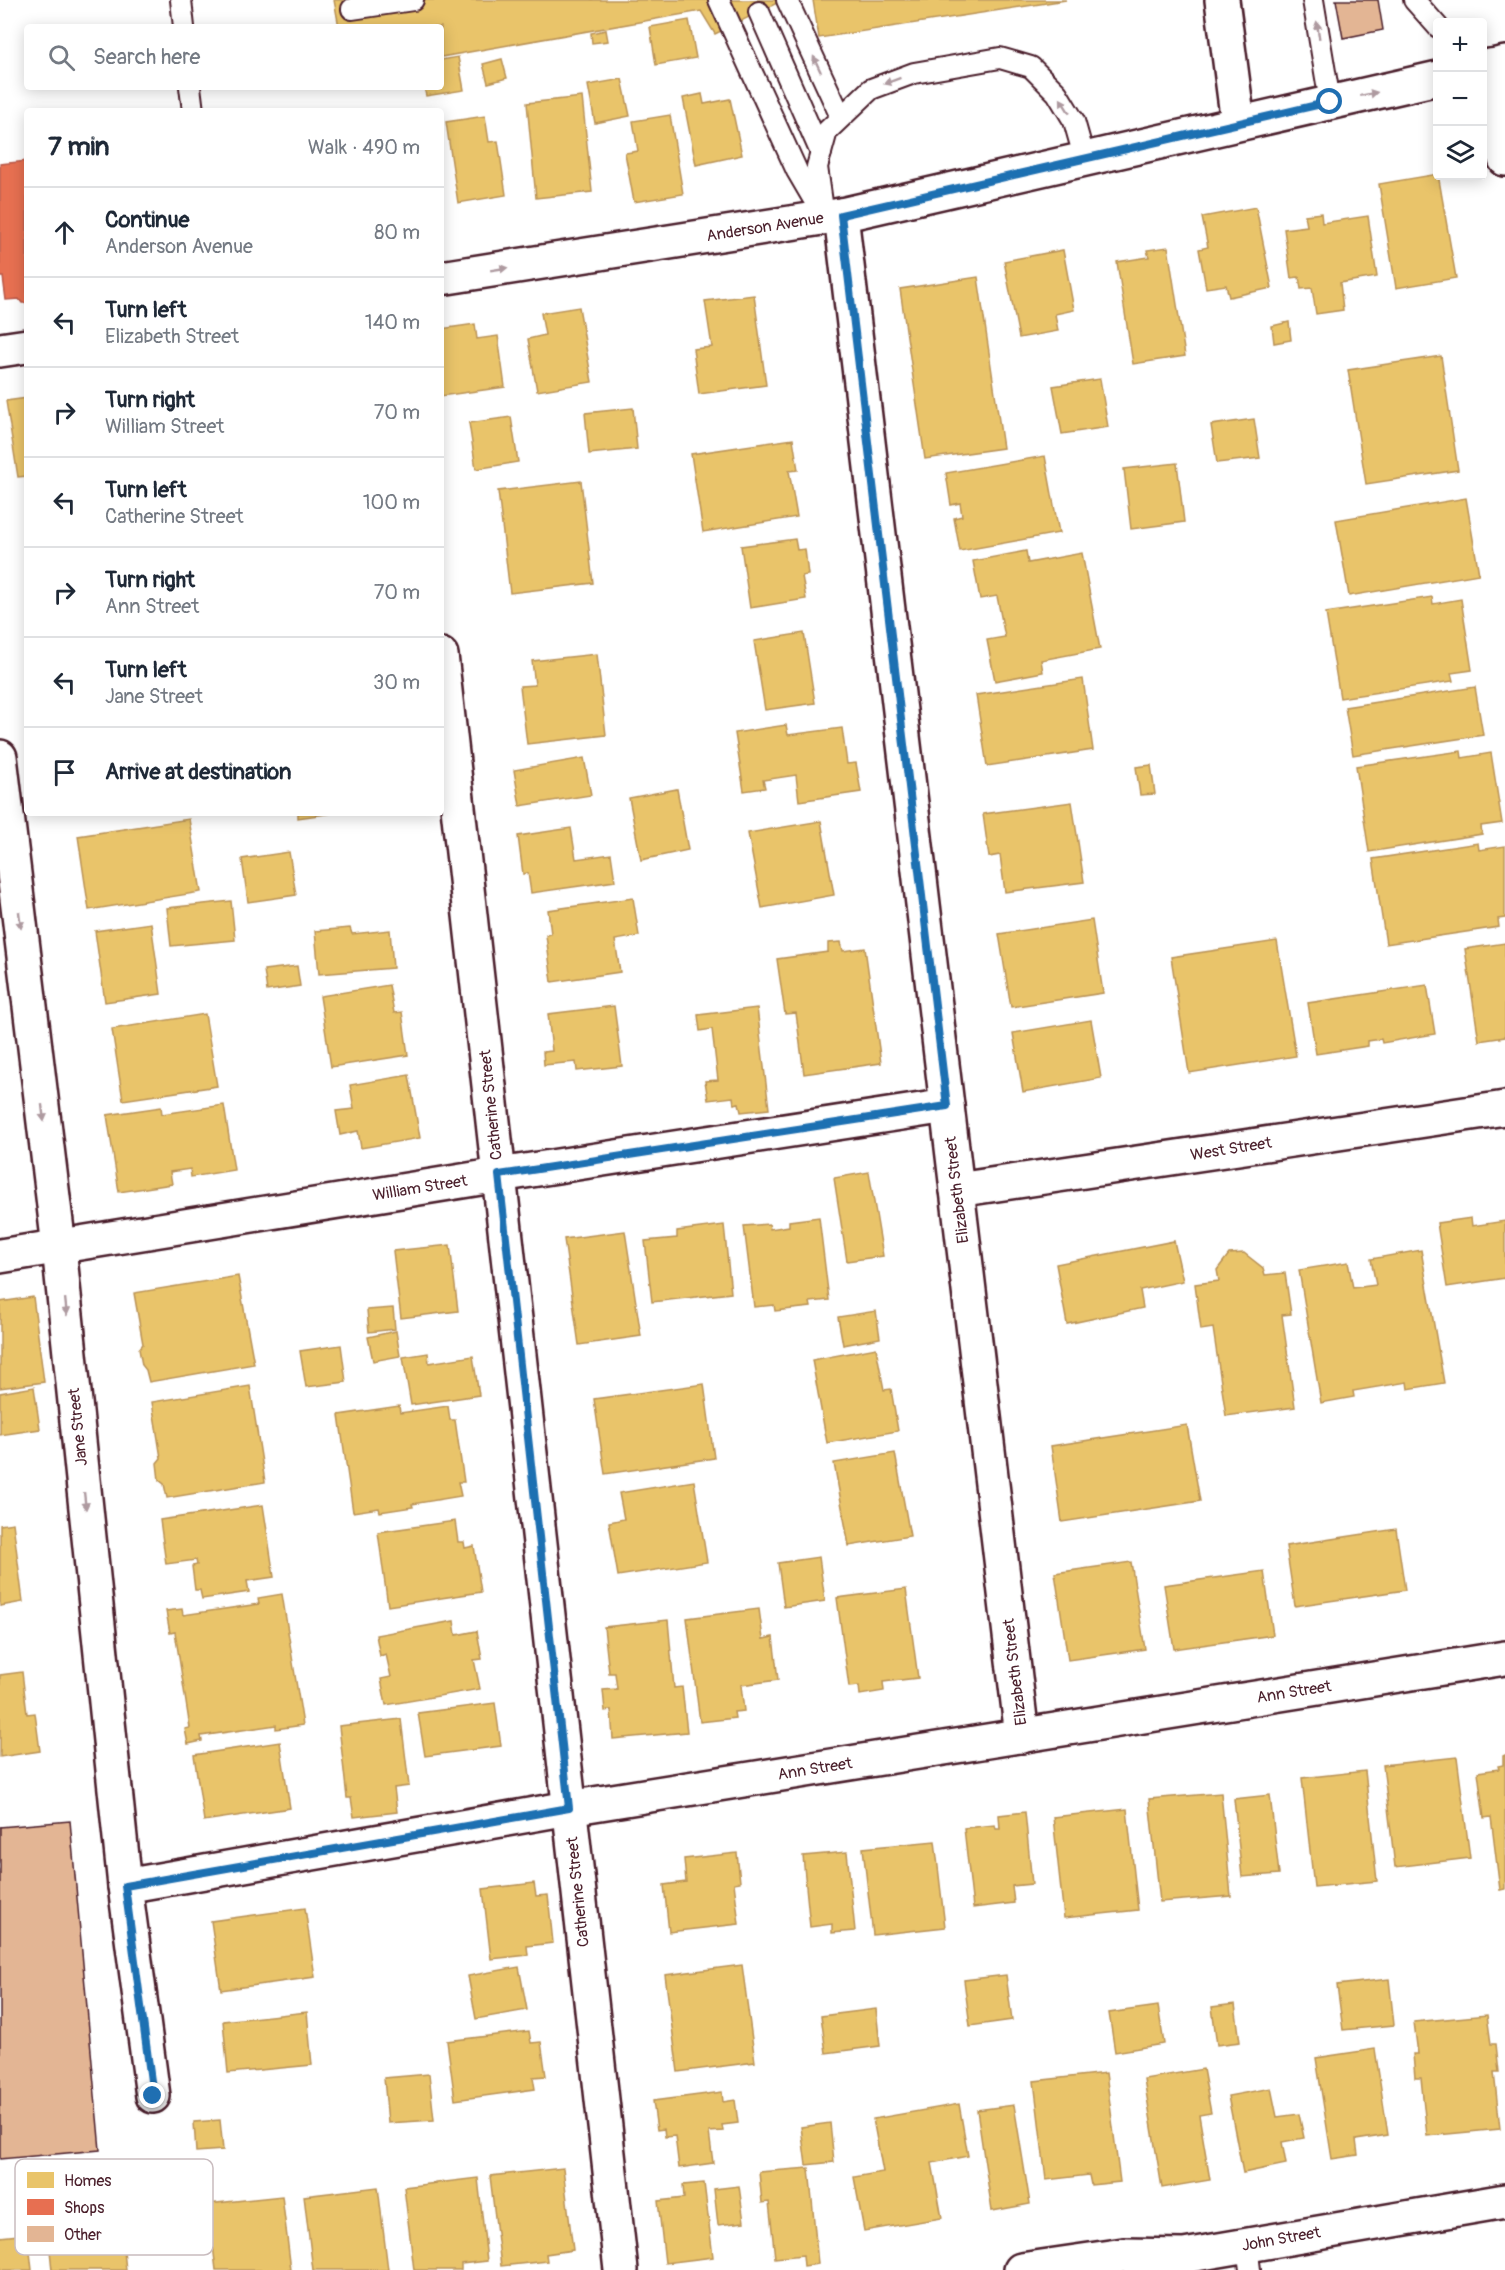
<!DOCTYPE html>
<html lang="en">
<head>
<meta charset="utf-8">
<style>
  body { margin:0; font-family:Pangolin,sans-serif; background:#f6f6f7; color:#1f2937 }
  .controls { position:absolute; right:18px; top:18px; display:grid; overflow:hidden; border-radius:6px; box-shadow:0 3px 15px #0003 }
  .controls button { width:54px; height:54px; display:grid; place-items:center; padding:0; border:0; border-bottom:2px solid #e0e1e3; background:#fff; color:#1f2937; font:30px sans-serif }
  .stop { position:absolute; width:18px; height:18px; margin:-14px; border:4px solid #1f6fb2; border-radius:50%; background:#fff }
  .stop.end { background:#1f6fb2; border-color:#fff; box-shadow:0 2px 6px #0008 }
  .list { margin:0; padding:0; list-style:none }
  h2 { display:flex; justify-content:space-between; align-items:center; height:78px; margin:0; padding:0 24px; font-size:26px }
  h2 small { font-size:20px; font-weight:400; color:#747a83 }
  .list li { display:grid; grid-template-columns:39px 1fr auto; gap:18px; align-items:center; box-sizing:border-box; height:90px; padding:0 24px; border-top:2px solid #e0e1e3 }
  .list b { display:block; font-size:22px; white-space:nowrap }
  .list p { margin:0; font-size:20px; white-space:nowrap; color:#747a83 }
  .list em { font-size:20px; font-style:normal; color:#747a83 }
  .icon { flex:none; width:33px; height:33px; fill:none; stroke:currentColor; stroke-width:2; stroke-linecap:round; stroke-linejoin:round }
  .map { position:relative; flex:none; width:1505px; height:2270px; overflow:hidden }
  .search { position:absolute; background:#fff; box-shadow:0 3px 15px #0003; left:24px; top:24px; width:420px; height:66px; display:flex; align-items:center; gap:15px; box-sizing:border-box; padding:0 21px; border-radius:6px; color:#747a83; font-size:22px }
  .panel { position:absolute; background:#fff; box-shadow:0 3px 15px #0003; left:24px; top:108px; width:420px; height:708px; border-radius:6px }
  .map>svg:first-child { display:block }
</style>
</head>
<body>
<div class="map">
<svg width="1505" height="2270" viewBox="0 0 1505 2270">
  <rect width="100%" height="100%" fill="#fff"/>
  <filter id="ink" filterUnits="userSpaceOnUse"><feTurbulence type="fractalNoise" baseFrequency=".0167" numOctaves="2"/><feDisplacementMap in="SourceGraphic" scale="12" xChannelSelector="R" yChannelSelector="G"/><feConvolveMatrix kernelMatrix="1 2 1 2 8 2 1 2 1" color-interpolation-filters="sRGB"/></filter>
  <g filter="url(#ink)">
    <g fill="#e9c46a" stroke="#b99257" stroke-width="1.5">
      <polygon points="334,0 783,0 715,34 701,11 441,57 441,27 339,27"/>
      <polygon points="813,0 1066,0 819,38"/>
      <polygon points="689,20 696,58 656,65 650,27"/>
      <polygon points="606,30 608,41 592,43 591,33"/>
      <polygon points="458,57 464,90 426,96 424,87 441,87 441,60"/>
      <polygon points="502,59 507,78 488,83 483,64"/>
      <polygon points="622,79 630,116 595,123 588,85"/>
      <polygon points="702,94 704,104 730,99 742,155 696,165 683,98"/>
      <polygon points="582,97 592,192 536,198 527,103"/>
      <polygon points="670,115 683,194 634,202 625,153 638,151 633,121"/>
      <polygon points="485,116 489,142 498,141 506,195 458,203 446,122"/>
      <polygon points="1438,174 1456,278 1396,288 1379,184"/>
      <polygon points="1256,207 1272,288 1229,297 1226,285 1206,288 1199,249 1208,247 1202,217"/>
      <polygon points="1321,213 1322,223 1368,216 1377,277 1340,283 1343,310 1316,314 1312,288 1301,289 1299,277 1291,278 1284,229 1307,226 1305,215"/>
      <polygon points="1168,247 1185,356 1133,364 1117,262 1149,257 1147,250"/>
      <polygon points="1063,250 1074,310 1055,314 1058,331 1019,338 1004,261"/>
      <polygon points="978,277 1003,448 925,459 900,289"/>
      <polygon points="754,295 766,385 699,394 693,349 712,347 705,301"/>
      <polygon points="579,307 592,382 537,391 528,339 545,335 541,313"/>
      <polygon points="1289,322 1291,340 1274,343 1272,326"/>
      <polygon points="475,324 477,339 498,336 505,387 441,396 441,329"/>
      <polygon points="1441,356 1458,470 1366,484 1348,370"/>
      <polygon points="1100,379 1108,427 1062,434 1053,386"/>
      <polygon points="27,398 27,476 18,477 6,401"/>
      <polygon points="633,408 637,449 589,454 585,413"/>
      <polygon points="511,417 518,462 476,469 469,423"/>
      <polygon points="1254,419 1260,458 1217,463 1211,425"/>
      <polygon points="793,439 798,470 789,471 797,517 703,532 691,454"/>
      <polygon points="1045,456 1059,533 960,551 954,518 962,516 960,503 951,505 946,473"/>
      <polygon points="1177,463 1184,522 1131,529 1124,469"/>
      <polygon points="581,481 593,583 510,593 498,491"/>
      <polygon points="1466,498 1479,574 1349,596 1336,520"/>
      <polygon points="795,539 797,550 805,549 808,575 802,576 806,599 750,608 741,546"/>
      <polygon points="1026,551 1028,563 1082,553 1100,649 1041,660 1043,672 995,681 987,640 1005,637 997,596 980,599 973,561"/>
      <polygon points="1432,597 1433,604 1461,599 1472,670 1451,673 1453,681 1340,698 1326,613"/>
      <polygon points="804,633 815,703 765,710 754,641"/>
      <polygon points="597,654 606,735 527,744 520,686 535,685 532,661"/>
      <polygon points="1083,679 1093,750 987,766 976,695"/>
      <polygon points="1475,687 1483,735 1353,755 1345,707"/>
      <polygon points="786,725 788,735 842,728 847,764 856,763 861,792 799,801 796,775 763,780 765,788 744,791 735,733"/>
      <polygon points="1461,751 1462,758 1491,753 1502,823 1481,826 1482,834 1369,852 1356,766"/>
      <polygon points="584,758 591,795 520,806 514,770"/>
      <polygon points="1151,765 1155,794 1140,795 1136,767"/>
      <polygon points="677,789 688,850 641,860 629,798"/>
      <polygon points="1072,802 1084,882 1005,892 1000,855 989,857 983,814"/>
      <polygon points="298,813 333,813 298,818"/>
      <polygon points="189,819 201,892 89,910 78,836"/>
      <polygon points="821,821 834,895 762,908 748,833"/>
      <polygon points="571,828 576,859 611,854 615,881 531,893 528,873 523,874 518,836"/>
      <polygon points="1478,843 1479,850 1505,846 1505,918 1498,919 1499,927 1386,944 1373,859"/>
      <polygon points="289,852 296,895 248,902 242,859"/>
      <polygon points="633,898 639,936 615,940 620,972 552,982 546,935 551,934 548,910"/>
      <polygon points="231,901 235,940 171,946 167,908"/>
      <polygon points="1092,920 1103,993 1011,1007 999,934"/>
      <polygon points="151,923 161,994 105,1002 95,931"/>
      <polygon points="350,928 352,934 390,930 393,968 319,974 315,931"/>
      <polygon points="1277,941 1296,1056 1189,1073 1171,957"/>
      <polygon points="841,942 843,951 865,948 881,1063 804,1074 796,1013 785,1014 777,959 828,952 828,943"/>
      <polygon points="1505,943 1505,1037 1479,1041 1465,949"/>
      <polygon points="297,966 300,986 267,991 264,970"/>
      <polygon points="389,985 394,1013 402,1012 408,1055 331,1067 320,996"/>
      <polygon points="1427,985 1435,1034 1382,1043 1381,1039 1368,1041 1368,1046 1316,1054 1308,1003"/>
      <polygon points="614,1006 622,1066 577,1071 576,1062 544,1065 543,1052 552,1051 548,1014"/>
      <polygon points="757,1008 769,1109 741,1112 739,1103 734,1104 733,1097 708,1100 705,1081 718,1080 712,1029 700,1031 698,1015"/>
      <polygon points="205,1014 217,1086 123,1100 112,1029"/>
      <polygon points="1091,1020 1101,1078 1023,1092 1013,1033"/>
      <polygon points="409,1075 420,1138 361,1148 358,1131 340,1135 336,1111 354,1109 350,1085"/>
      <polygon points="224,1105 234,1170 191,1177 190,1169 170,1172 172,1184 119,1192 107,1115 161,1107 162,1114"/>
      <polygon points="869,1172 883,1256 847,1261 834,1178"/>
      <polygon points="819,1217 829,1300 810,1302 811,1307 775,1311 774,1305 754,1307 744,1226 769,1224 770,1229 789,1226 789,1221"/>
      <polygon points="1471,1218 1472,1226 1505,1221 1505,1278 1447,1287 1437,1223"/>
      <polygon points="724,1225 731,1293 652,1302 645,1241 677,1238 677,1231"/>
      <polygon points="625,1231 641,1336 579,1345 564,1239"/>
      <polygon points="1174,1241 1183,1281 1140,1290 1143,1308 1067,1324 1056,1264"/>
      <polygon points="450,1245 458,1311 401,1318 393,1251"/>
      <polygon points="1421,1250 1444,1383 1408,1389 1407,1382 1353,1391 1354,1397 1321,1403 1299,1270 1348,1262 1353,1288 1376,1285 1371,1259"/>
      <polygon points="1244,1253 1263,1268 1265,1275 1285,1273 1291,1314 1282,1315 1295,1407 1226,1416 1213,1328 1201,1330 1195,1284 1219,1281 1217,1270 1229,1254"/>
      <polygon points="238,1276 254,1364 149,1382 146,1370 142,1365 139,1349 143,1344 134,1293"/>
      <polygon points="33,1297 44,1382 0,1388 0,1302"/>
      <polygon points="393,1308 395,1329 369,1332 367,1310"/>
      <polygon points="876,1311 880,1338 843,1345 838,1317"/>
      <polygon points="396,1331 400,1356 373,1361 368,1337"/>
      <polygon points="341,1345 346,1382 306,1387 300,1351"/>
      <polygon points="876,1348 884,1390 891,1389 898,1431 827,1443 812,1360"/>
      <polygon points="428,1353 429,1363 473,1356 479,1395 411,1405 403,1357"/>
      <polygon points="704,1384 714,1458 605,1474 594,1399"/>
      <polygon points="250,1386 265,1482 167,1498 164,1484 159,1480 157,1463 161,1458 152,1402"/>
      <polygon points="34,1387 40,1429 0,1435 0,1393"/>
      <polygon points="399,1406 400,1413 448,1406 450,1420 455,1420 464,1482 458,1482 461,1496 412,1504 413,1507 380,1512 379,1508 353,1512 339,1415"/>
      <polygon points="1187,1425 1200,1501 1062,1522 1051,1446"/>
      <polygon points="895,1453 910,1536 849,1546 834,1463"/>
      <polygon points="694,1481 707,1562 618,1576 609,1522 624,1519 619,1493"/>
      <polygon points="263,1505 274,1577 247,1581 249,1592 202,1599 200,1590 195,1590 192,1566 197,1565 196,1560 166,1564 160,1520"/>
      <polygon points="455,1521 458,1542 464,1542 465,1548 474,1546 481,1592 388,1606 378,1532"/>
      <polygon points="13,1523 23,1602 0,1606 0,1525"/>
      <polygon points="1396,1529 1405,1590 1295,1606 1286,1546"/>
      <polygon points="819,1557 825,1601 784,1607 778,1563"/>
      <polygon points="1131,1562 1145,1649 1068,1660 1055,1573"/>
      <polygon points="1264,1571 1273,1635 1174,1649 1164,1585"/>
      <polygon points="906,1589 918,1678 883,1682 884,1691 860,1695 859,1686 849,1687 837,1598"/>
      <polygon points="282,1594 303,1725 276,1729 276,1725 201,1736 202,1741 188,1744 185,1729 190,1728 175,1632 170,1633 166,1611 182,1609 183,1615 259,1604 258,1598"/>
      <polygon points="759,1609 763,1639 773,1637 778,1680 741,1685 744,1711 734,1712 735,1718 700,1722 687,1618"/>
      <polygon points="668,1620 674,1688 682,1687 687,1732 613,1739 611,1710 605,1711 603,1690 617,1689 615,1673 609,1673 604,1627"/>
      <polygon points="454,1621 456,1635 477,1631 482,1659 474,1660 480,1689 386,1705 381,1679 391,1677 386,1654 380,1656 376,1635"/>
      <polygon points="22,1672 27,1714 35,1713 40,1751 0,1757 0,1675"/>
      <polygon points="495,1703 501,1746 425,1756 418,1713"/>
      <polygon points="401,1719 409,1786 394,1788 397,1812 354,1817 351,1798 347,1798 339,1726"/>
      <polygon points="280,1742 290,1808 204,1821 194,1755"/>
      <polygon points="1505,1755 1505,1889 1500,1890 1491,1817 1484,1818 1478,1772 1499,1769 1498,1766 1503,1765 1503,1756"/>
      <polygon points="1457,1757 1470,1858 1395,1867 1383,1765"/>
      <polygon points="1365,1771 1377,1881 1314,1887 1302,1778"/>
      <polygon points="1221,1793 1231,1896 1160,1902 1149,1799"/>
      <polygon points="1270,1795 1279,1874 1242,1877 1234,1799"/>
      <polygon points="1127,1809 1138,1910 1064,1918 1053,1817"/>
      <polygon points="1025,1812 1032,1884 1012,1886 1014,1903 973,1908 964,1828 995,1825 996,1829 1000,1829 999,1815"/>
      <polygon points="935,1841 945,1927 873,1935 863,1848"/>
      <polygon points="847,1852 855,1931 832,1933 832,1924 810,1927 803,1856"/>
      <polygon points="737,1853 740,1882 734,1883 739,1924 669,1932 664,1885 686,1882 684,1859"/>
      <polygon points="534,1883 536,1896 548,1895 553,1943 527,1946 528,1955 491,1959 483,1889"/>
      <polygon points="305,1908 315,1977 221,1990 211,1921"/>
      <polygon points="742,1965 755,2062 678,2072 665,1975"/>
      <polygon points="519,1967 527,2010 476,2019 468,1976"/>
      <polygon points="1006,1975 1012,2020 970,2026 964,1980"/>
      <polygon points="1389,1979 1394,2025 1343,2030 1337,1985"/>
      <polygon points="1235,2004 1240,2042 1217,2045 1212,2007"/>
      <polygon points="1158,2006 1164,2044 1115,2052 1109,2013"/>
      <polygon points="876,2009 880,2046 826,2053 821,2016"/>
      <polygon points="307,2012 312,2065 228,2073 223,2021"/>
      <polygon points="1487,2015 1491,2044 1496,2044 1499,2072 1494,2072 1500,2129 1427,2136 1421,2078 1415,2078 1413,2054 1418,2054 1414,2022"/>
      <polygon points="529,2031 531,2043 541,2042 546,2076 533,2077 535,2089 455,2100 447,2041"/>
      <polygon points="1375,2049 1388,2135 1356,2140 1358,2155 1332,2159 1316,2058"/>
      <polygon points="1203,2069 1211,2113 1199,2115 1210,2180 1162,2188 1144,2079"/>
      <polygon points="1106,2073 1120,2182 1091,2185 1089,2175 1046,2180 1034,2081"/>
      <polygon points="429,2074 434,2120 388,2123 384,2078"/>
      <polygon points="1271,2088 1277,2117 1299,2114 1304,2138 1282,2142 1286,2164 1243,2173 1228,2096"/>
      <polygon points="722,2092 723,2102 735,2100 738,2123 722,2125 723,2131 709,2132 713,2163 679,2168 675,2136 665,2137 664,2129 657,2130 653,2101"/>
      <polygon points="959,2104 968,2156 932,2163 942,2218 864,2231 854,2177 883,2172 873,2119"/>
      <polygon points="1014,2105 1030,2204 992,2211 977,2110"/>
      <polygon points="220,2120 223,2150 196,2152 194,2122"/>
      <polygon points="830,2123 834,2162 806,2165 801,2127"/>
      <polygon points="563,2168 573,2250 546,2254 547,2261 501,2266 490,2176"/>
      <polygon points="809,2168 818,2264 804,2266 803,2255 775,2258 769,2202 762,2203 759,2172"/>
      <polygon points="478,2178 487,2261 461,2264 461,2270 414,2270 404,2187"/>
      <polygon points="704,2183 713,2257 665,2263 658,2201 684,2198 683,2185"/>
      <polygon points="739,2186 744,2222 718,2225 714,2189"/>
      <polygon points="378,2187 388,2270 313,2270 304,2196"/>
      <polygon points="282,2196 291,2270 216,2270 208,2204"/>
      <polygon points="121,2223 126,2270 52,2270 48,2231"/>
      <polygon points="28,2234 32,2270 0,2270 0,2237"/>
    </g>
    <polygon fill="#e76f51" stroke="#b85746" stroke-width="1.5" points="27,161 27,303 22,303 19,299 6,300 3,277 0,277 0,164"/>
    <g fill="#e3b594" stroke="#4a1f2b" stroke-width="1.5">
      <polygon points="1336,0 1378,0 1383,30 1343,38"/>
      <polygon points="70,1821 100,2150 0,2159 0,1827"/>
    </g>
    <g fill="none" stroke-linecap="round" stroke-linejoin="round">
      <defs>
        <g id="lane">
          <polyline points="181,0 184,27"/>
          <polyline points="719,0 797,171 818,207"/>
          <polyline points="787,0 841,117"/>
          <polyline points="1313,0 1330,102"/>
          <polyline points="1414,0 1438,27"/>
          <polyline points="352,9 413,0"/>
          <polyline points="759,12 821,153"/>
          <polyline points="190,87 193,111"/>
          <polyline points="824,217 817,167 827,131 871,89 914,73 1000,58 1031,67 1057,93 1074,121 1085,160"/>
          <polyline points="1247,2245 1250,2270"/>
        </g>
        <g id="street">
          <polyline points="1222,0 1238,123"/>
          <polyline points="1490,66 1505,159"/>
          <polyline points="841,215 1022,1736"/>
          <polyline points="441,655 621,2270"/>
          <polyline points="0,757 59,1247 125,1886 153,2096"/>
          <polyline points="957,1190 1505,1108"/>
          <polyline points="0,1256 499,1175 947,1106"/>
          <polyline points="125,1886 569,1808 1505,1658"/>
          <polyline points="1021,2270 1124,2255 1184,2256 1505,2201"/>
        </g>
        <g id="secondary">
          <polyline points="1482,68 1505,63"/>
          <polyline points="441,278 841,215 1438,78"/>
          <polyline points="0,350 27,346"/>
        </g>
      </defs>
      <use href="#lane" stroke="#4a1f2b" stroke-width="24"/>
      <use href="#street" stroke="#4a1f2b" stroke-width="38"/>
      <use href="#secondary" stroke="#4a1f2b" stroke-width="38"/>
      <use href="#lane" stroke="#fff" stroke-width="20"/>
      <use href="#street" stroke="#fff" stroke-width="33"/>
      <use href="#secondary" stroke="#fff" stroke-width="33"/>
    </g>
    <defs><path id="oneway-solid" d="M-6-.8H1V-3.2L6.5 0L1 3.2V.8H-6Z" transform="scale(1.5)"/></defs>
    <g fill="#ae9aa0">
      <use href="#oneway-solid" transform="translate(1318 30) rotate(-99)"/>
      <use href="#oneway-solid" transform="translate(817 64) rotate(-115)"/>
      <use href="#oneway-solid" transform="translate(892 81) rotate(160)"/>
      <use href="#oneway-solid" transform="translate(1369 94) rotate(-12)"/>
      <use href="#oneway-solid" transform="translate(1065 106) rotate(-122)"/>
      <use href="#oneway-solid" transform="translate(499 269) rotate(-9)"/>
      <use href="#oneway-solid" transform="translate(20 920) rotate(83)"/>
      <use href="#oneway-solid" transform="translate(43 1113) rotate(83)"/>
      <use href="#oneway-solid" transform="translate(66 1307) rotate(84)"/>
      <use href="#oneway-solid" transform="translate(85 1501) rotate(84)"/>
    </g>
  </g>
  <g fill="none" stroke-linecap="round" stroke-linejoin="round" filter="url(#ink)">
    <polyline stroke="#1f6fb2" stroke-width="8" points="153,2096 125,1886 569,1808 499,1175 947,1106 841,215 1330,102"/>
  </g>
  <g text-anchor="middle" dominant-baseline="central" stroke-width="6" stroke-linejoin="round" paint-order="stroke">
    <g font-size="16" fill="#4a1f2b" stroke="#fff">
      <text transform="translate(765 227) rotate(-9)">Anderson Avenue</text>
      <text transform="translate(491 1105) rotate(-96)">Catherine Street</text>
      <text transform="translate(1231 1149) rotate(-9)">West Street</text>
      <text transform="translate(420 1188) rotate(-9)">William Street</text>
      <text transform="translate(957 1190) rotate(-97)">Elizabeth Street</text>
      <text transform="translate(78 1427) rotate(-96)">Jane Street</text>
      <text transform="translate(1015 1672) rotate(-97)">Elizabeth Street</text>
      <text transform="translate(1294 1692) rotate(-9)">Ann Street</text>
      <text transform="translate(815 1769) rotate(-9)">Ann Street</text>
      <text transform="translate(578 1892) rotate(-96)">Catherine Street</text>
      <text transform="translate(1281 2239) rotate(-10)">John Street</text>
    </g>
  </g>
  <rect x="15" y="2159" width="198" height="96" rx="9" fill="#fff" stroke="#c9bcbf" stroke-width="1.5"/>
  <rect x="27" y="2172" width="27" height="16" fill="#e9c46a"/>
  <rect x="27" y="2199" width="27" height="16" fill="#e76f51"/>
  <rect x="27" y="2226" width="27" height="16" fill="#e3b594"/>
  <g font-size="16" fill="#4a1f2b">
    <text x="64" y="2186">Homes</text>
    <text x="64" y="2213">Shops</text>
    <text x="64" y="2240">Other</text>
  </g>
</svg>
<div class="controls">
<button>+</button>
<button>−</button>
<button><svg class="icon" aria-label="layers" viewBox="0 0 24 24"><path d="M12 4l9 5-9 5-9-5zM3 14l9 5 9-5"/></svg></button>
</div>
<div class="stop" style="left:1330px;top:102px"></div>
<div class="stop end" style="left:153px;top:2096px"></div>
<div class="search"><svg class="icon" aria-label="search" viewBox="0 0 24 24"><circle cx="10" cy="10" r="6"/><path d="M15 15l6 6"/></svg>Search here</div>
<section class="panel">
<h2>7 min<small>Walk · 490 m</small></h2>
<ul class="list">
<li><svg class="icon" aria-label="ahead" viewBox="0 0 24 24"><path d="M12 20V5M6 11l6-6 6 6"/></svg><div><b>Continue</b><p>Anderson Avenue</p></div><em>80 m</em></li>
<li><svg class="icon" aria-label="left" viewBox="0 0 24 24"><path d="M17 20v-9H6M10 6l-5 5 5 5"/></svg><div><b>Turn left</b><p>Elizabeth Street</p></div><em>140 m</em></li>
<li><svg class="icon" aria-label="right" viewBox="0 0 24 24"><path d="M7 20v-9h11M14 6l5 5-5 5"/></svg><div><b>Turn right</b><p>William Street</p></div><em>70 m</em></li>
<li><svg class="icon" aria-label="left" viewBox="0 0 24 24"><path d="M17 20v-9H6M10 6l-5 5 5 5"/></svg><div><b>Turn left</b><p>Catherine Street</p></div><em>100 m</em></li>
<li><svg class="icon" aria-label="right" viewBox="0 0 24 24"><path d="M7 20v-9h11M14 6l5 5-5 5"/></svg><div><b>Turn right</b><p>Ann Street</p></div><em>70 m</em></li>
<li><svg class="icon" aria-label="left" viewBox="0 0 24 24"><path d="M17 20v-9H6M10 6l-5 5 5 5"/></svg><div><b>Turn left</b><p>Jane Street</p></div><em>30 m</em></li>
<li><svg class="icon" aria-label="arrive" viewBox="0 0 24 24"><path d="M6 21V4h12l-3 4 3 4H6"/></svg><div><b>Arrive at destination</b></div></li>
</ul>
</section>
</div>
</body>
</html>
